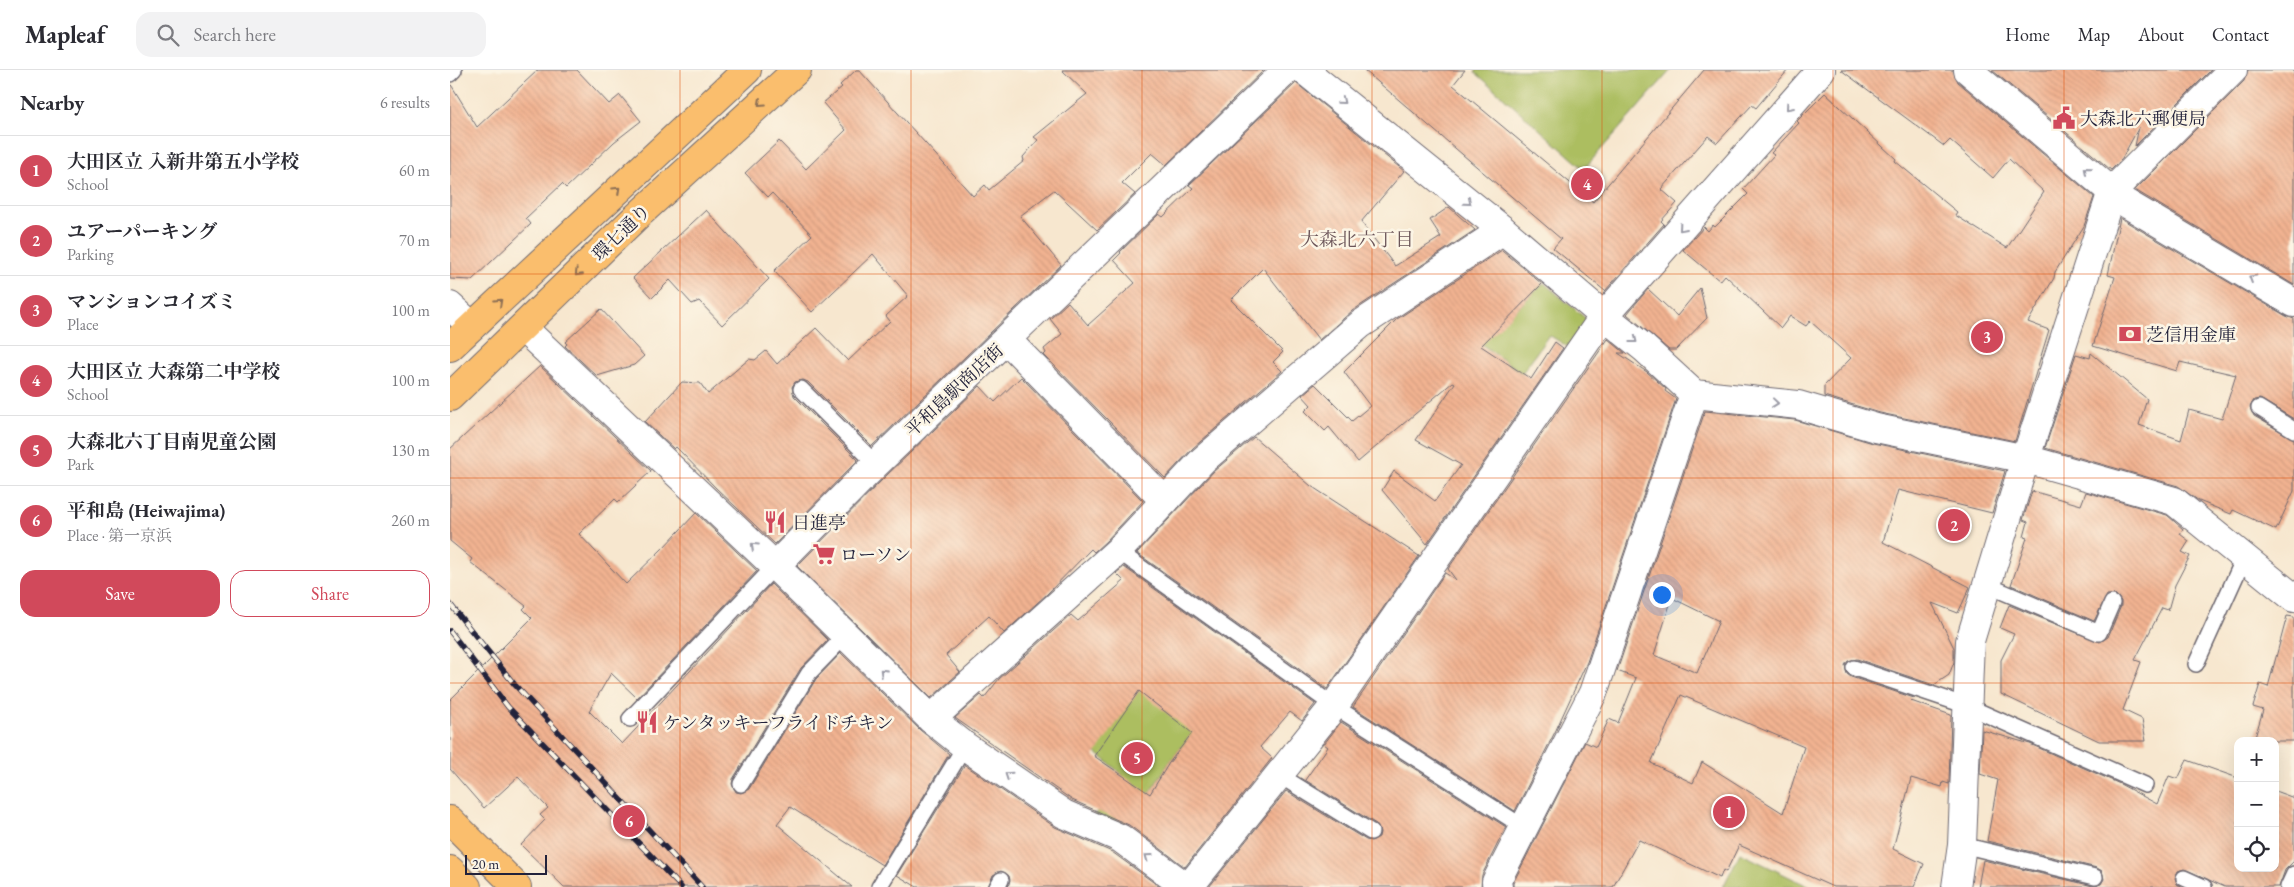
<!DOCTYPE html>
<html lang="en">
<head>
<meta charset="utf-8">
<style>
  body { margin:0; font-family:"EB Garamond","Noto Serif JP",serif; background:#f2f2f3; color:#2b2b33 }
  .controls { position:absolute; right:15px; bottom:15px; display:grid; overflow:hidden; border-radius:10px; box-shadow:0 5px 20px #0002 }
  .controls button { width:45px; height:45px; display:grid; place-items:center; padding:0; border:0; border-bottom:1px solid #e1e1e2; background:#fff; color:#2b2b33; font:25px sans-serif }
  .scale { position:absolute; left:15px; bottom:12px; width:82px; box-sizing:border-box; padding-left:5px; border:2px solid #22223b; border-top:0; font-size:14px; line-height:18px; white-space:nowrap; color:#22223b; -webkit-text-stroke:4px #fcf5e5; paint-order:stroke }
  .you { position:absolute; left:1211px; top:524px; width:18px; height:18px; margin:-12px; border:4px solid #fff; border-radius:50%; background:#1a73e8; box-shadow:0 0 0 8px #1a73e833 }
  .badge { display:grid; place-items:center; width:32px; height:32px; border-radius:50%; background:#d1495b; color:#fff; font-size:16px; font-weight:700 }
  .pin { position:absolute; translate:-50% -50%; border:2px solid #fff; box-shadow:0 1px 5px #0006 }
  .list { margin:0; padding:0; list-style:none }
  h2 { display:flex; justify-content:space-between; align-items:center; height:65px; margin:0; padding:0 20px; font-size:21px }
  h2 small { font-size:16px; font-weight:400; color:#7c7c81 }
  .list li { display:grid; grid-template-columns:32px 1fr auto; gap:15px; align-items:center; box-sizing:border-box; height:70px; padding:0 20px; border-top:1px solid #e1e1e2 }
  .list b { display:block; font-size:19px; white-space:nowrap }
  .list p { margin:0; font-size:16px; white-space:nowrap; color:#7c7c81 }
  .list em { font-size:16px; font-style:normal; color:#7c7c81 }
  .actions { display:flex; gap:10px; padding:15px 20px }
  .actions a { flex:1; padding:11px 0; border:1px solid #d1495b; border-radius:15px; text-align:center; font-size:18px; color:#d1495b }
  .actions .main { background:#d1495b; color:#fff }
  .icon { flex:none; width:28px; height:28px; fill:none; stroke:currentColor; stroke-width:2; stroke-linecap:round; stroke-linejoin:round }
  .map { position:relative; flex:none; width:1844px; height:817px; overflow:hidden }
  header { display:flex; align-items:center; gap:30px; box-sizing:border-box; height:70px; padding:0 25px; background:#fff; border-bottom:1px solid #e1e1e2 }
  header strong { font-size:24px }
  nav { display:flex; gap:28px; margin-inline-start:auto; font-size:18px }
  .search { width:350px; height:45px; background:#f2f2f3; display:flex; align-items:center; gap:12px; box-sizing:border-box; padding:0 18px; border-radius:15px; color:#7c7c81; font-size:19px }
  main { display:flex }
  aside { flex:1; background:#fff }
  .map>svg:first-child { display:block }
</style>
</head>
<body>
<header>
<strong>Mapleaf</strong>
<div class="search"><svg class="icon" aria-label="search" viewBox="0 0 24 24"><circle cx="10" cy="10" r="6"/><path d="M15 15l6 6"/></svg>Search here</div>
<nav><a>Home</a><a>Map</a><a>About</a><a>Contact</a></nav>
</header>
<main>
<aside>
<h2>Nearby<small>6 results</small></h2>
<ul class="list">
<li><span class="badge">1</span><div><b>大田区立 入新井第五小学校</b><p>School</p></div><em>60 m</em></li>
<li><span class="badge">2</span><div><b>ユアーパーキング</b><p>Parking</p></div><em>70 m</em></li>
<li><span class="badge">3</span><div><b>マンションコイズミ</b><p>Place</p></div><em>100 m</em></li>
<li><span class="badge">4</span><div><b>大田区立 大森第二中学校</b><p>School</p></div><em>100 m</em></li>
<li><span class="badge">5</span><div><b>大森北六丁目南児童公園</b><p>Park</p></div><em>130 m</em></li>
<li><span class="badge">6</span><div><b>平和島 (Heiwajima)</b><p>Place · 第一京浜</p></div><em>260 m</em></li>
</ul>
<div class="actions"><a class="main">Save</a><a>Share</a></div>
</aside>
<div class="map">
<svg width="1844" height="817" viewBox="0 0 1844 817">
  <defs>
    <pattern id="building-back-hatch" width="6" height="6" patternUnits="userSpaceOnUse" patternTransform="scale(1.25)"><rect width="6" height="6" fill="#f2b391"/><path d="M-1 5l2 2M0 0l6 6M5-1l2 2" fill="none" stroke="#cf9a7e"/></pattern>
  </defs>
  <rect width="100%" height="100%" fill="#fcf5e5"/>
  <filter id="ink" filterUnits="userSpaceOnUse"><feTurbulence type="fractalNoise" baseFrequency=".02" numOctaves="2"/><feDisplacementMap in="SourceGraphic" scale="10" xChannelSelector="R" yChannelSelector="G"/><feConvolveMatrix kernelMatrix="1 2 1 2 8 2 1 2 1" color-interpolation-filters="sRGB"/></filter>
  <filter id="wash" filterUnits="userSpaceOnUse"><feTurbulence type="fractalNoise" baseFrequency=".0096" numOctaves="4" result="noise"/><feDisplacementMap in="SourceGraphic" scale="20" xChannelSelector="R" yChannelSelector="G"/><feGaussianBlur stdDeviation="1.12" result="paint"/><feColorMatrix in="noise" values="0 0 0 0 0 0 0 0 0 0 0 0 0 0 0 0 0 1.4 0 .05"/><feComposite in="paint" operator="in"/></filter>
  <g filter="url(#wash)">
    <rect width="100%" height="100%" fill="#f7e7cf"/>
    <g fill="#acbe61" stroke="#67704e">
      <polygon points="1027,0 1221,0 1134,99 1025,2"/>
      <polygon points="1094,213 1140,252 1123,280 1099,265 1072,303 1031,274"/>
      <polygon points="699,606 762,638 719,693 670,768 638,754 673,705 645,682"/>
      <polygon points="1290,783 1360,817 1273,817"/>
    </g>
    <g id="blocks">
      <g fill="url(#building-back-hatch)" fill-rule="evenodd">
        <polygon points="88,0 127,0 159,34 170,25 191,51 164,72 116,118 112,114 76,148 81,154 22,210 0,209 0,13 27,57"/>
        <polygon points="406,0 409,0 523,126 535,115 539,120 574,91 573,87 588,70 584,67 637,24 612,0 814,0 716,95 702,83 672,113 685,124 647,160 604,120 570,146 611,195 422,376 358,312 353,310 345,312 342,317 344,326 408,390 325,474 266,418 226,377 224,379 195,352 232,312 250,313 258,324 299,289 305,290 316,281 327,294 366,258 398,291 440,251 436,246 458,226 423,184 362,242 324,201 362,165 322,123 318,127 295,103 329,71 356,99 396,60 373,33 392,17 390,15"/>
        <polygon points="914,0 1015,0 1003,15 1143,132 1254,0 1338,0 1306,38 1302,35 1267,73 1258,66 1211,119 1227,133 1211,151 1214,154 1155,221 1103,178 1111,169"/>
        <polygon points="1391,0 1503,0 1508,12 1644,127 1634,156 1605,202 1604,208 1578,252 1599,260 1565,371 1430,343 1374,326 1374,316 1401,288 1360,251 1356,256 1340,246 1331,258 1275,205 1270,211 1233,180 1254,157 1258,161 1263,155 1265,157 1298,124 1293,119 1324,85 1321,83 1349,53 1347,51 1375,23 1446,89 1445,91 1507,142 1505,145 1557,178 1594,122 1559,89 1543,108 1500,70 1494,76"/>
        <polygon points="1542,0 1761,0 1685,76 1689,57 1671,90 1661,100"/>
        <polygon points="1798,0 1844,0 1844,215 1685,120 1794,11"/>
        <polygon points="846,13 954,101 911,152 945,196 991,167 980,150 999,137 1025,160 902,241 869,270 813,198 781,230 833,282 823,292 832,301 743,378 715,408 594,285 596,283 594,279 612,264 600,249 618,232 638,255 685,213 664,190 671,183 670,182 709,144 713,147 743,118 739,115"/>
        <polygon points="256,140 319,209 272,255 249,231 242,234 220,210 202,228 183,208"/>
        <polygon points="1670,148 1836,246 1844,249 1844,349 1810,329 1804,330 1800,337 1804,346 1844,369 1844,421 1826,460 1783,440 1781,444 1749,431 1728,416 1595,378 1626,284 1640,288 1641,283 1697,329 1689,355 1731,370 1739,340 1772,349 1786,305 1730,292 1727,301 1643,276 1665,207 1658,205"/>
        <polygon points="1052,180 1092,214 1031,276 1081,309 1105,272 1113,278 977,474 932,420 944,401 985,431 1011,395 966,370 1005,313 1003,312 908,392 879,357 875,361 855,341 861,335 852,325 865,314 902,351 920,336 894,302 947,249"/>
        <polygon points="1250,218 1257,248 1226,280 1219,280 1177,244 1198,219 1227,246"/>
        <polygon points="151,239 194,286 184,295 147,306 115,276 117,274 115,272"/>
        <polygon points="1158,269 1175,283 1168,283 1197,302 1216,319 1215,321 1226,329 1137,592 1106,660 1065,741 903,637 995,503 1006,510 998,499"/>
        <polygon points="90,296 201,401 168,432 165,429 129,464 176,514 212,479 246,443 307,501 187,628 161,603 139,641 172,674 321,514 378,570 351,598 283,709 282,714 286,722 291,723 299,719 366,609 391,583 470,660 499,684 432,795 340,737 327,754 402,817 114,817 71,775 95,750 90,745 98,738 68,707 34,738 0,699 0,630 82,548 73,539 76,536 20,492 22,489 0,471 0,379"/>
        <polygon points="571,307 693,431 657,470 644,482 641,479 597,524 554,563 539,546 496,585 510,602 481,628 347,496 437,405 530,316 545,332"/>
        <path d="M1255,341L1345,350L1423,373L1555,401L1542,443L1448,420L1433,472L1520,517L1508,543L1482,533L1504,578V592L1499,605L1484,615L1407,589L1398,591L1395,595L1397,604L1401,607L1464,628L1461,631L1501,645L1499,714L1493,712L1492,717L1461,708L1443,779L1474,794L1464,817H1383L1289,775L1276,802L1273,800L1270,808L1189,770L1163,817H1063V813L1135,672L1146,677L1159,649L1168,653L1186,608L1167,601ZM1222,528L1269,551L1247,603L1204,585ZM1231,625L1354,677L1333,743L1252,692L1243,713L1201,693Z"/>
        <polygon points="804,367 861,416 969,486 877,619 687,483 764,401"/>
        <polygon points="1582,421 1631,435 1636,422 1717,445 1733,459 1730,464 1739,471 1732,482 1740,486 1725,515 1718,540 1712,538 1685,590 1691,592 1673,640 1692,649 1696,671 1649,671 1551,624 1551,590 1564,564 1550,558 1559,535 1650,572 1658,567 1671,536 1671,531 1666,525 1657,525 1644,551 1561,515 1577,468 1574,467 1578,452 1573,450"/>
        <path d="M674,497L865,634L852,651L840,642L810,677L822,688L735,797L679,755L622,730L505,648L531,625L534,628L549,609L621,545L628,551L674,511L666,503ZM689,621L742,663L719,693L700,724L644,686Z"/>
        <polygon points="1837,546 1844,547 1844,671 1804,671 1813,640 1803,637 1810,614 1818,617"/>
        <polygon points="891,652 1056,757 1032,805 1031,817 759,817 836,721 916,770 921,771 929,767 930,762 926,754 855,710 878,677 874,674"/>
        <polygon points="1532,660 1580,674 1670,714 1707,734 1719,706 1728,709 1737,690 1788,708 1788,798 1825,798 1825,721 1844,728 1844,791 1835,800 1829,817 1775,817 1734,799 1728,801 1725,808 1727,814 1731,817 1528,817 1533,790 1643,816 1651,814 1654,809 1652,801 1647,798 1537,771 1548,710 1530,704"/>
        <polygon points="515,695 605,757 662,782 710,817 558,817 560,810 559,806 551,801 543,805 538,817 467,817 447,805"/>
      </g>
    </g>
  </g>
  <g filter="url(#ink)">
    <use href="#blocks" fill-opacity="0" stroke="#6d676f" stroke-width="1"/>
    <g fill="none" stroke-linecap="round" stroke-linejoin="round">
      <defs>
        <g id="service">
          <polyline points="0,4 4,0"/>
          <polyline points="351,319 426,394"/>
          <polyline points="1809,338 1844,360"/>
          <polyline points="668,481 884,636 1075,758"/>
          <polyline points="1537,515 1649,563 1662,533"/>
          <polyline points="1746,594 1794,488"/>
          <polyline points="1404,598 1517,636 1695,715"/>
          <polyline points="180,649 325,496"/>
          <polyline points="829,705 921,762"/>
          <polyline points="291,714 359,603 396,565"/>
          <polyline points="1512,775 1645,807"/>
          <polyline points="1734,808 1754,817"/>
          <polyline points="429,817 515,676"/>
          <polyline points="547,817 551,810"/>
          <polyline points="1838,817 1844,804"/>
        </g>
        <g id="minor">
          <polyline points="854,0 1053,160 1154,246 1194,278 1244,324 1348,335 1426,358 1576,389 1724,431 1844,528"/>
          <polyline points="1518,0 1674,132 1844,233"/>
          <polyline points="0,236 22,256"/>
          <polyline points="73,258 325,496 481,649 515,676 614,744 670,768 736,817"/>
          <polyline points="557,270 715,431"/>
          <polyline points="325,496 426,394 837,0"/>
          <polyline points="481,649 668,481 753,390 911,254 1053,160"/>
          <polyline points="739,817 884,636 1154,246 1371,0"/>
          <polyline points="1048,817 1046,812 1143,623 1244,324"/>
          <polyline points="1506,817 1512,775 1520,571 1570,406 1662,121 1783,0"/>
        </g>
        <g id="primary">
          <polyline points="0,277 297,0"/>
          <polyline points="0,327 184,149 347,0"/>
        </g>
        <g id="trunk">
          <polyline points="0,750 67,817"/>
          <polyline points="0,800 17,817"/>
        </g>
      </defs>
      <use href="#service" stroke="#6d676f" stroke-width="18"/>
      <use href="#minor" stroke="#6d676f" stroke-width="30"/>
      <use href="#primary" stroke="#6d676f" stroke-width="30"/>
      <use href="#trunk" stroke="#6d676f" stroke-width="30"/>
      <use href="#service" stroke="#fff" stroke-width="15"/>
      <use href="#minor" stroke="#fff" stroke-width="28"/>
      <use href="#primary" stroke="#fabe6d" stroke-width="28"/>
      <use href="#trunk" stroke="#fabe6d" stroke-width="28"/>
      <defs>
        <g id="rail">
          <polyline points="0,534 65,615 252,817"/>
          <polyline points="0,561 58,637 231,817"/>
        </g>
      </defs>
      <use href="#rail" stroke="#22223b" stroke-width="5.5"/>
      <use href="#rail" stroke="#fcf5e5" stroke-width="4" stroke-dasharray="11" stroke-linecap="butt"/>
    </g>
    <defs><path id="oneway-chevron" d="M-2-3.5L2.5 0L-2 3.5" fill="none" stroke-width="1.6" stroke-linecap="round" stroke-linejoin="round" transform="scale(1.25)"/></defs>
    <g stroke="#9c9ca7">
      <use href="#oneway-chevron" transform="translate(892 31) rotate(39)"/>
      <use href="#oneway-chevron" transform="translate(1339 37) rotate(131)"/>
      <use href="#oneway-chevron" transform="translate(1637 100) rotate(-140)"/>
      <use href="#oneway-chevron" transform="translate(1018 132) rotate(39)"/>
      <use href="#oneway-chevron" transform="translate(1232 158) rotate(131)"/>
      <use href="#oneway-chevron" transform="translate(1802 208) rotate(-149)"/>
      <use href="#oneway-chevron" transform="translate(1184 270) rotate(38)"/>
      <use href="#oneway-chevron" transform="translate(1325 333) rotate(6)"/>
      <use href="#oneway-chevron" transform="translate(304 476) rotate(-137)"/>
      <use href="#oneway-chevron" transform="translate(433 602) rotate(-136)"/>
      <use href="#oneway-chevron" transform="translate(558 705) rotate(-146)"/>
      <use href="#oneway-chevron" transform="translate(698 787) rotate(-144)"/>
    </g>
    <g stroke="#8e7054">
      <use href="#oneway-chevron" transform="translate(311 33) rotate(138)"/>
      <use href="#oneway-chevron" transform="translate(167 120) rotate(-43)"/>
      <use href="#oneway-chevron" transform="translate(128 203) rotate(135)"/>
      <use href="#oneway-chevron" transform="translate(49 232) rotate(-43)"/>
    </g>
  </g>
  <path fill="none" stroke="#de560e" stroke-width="1" stroke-opacity="0.55" d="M230,0V817M461,0V817M692,0V817M922,0V817M1152,0V817M1383,0V817M1614,0V817M0,204H1844M0,408H1844M0,613H1844"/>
  <defs>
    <symbol id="civic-bare" viewBox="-9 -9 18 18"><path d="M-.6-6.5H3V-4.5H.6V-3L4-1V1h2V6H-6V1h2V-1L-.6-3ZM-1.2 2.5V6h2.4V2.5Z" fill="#d1495b" stroke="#fcf5e5" stroke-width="2.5" paint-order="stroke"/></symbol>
    <symbol id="bank-bare" viewBox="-9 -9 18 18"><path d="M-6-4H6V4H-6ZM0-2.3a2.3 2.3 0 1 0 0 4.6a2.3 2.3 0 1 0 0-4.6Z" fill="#d1495b" stroke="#fcf5e5" stroke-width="2.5" paint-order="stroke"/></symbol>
    <symbol id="restaurant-bare" viewBox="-9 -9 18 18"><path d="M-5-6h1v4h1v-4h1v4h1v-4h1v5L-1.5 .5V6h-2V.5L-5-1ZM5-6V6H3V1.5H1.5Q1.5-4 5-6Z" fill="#d1495b" stroke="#fcf5e5" stroke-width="2.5" paint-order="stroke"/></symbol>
    <symbol id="supermarket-bare" viewBox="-9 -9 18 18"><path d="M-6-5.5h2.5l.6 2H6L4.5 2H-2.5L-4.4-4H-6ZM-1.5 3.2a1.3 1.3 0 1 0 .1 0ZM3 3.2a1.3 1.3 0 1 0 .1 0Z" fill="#d1495b" stroke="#fcf5e5" stroke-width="2.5" paint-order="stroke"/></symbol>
  </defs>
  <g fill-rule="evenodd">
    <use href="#civic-bare" x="1598" y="32" width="32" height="32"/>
    <use href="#bank-bare" x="1664" y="248" width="32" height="32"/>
    <use href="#restaurant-bare" x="309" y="436" width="32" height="32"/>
    <use href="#supermarket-bare" x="358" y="468" width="32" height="32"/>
    <use href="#restaurant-bare" x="181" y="636" width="32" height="32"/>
  </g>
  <g text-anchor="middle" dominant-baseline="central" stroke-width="5" stroke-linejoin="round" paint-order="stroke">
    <g font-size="18" fill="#22223b" stroke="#fcf5e5" text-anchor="start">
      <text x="1630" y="48">大森北六郵便局</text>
      <text x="1696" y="264">芝信用金庫</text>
      <text x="342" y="452">日進亭</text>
      <text x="390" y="484">ローソン</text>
      <text x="213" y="652">ケンタッキーフライドチキン</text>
    </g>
    <g font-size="18" fill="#22223b" stroke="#fcf5e5">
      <text transform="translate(171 162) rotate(-44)">環七通り</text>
      <text transform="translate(504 320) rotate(-43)">平和島駅商店街</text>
    </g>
    <g font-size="19" fill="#6b5559" stroke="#fcf5e5">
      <text x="907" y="169">大森北六丁目</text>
    </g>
  </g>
</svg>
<div class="controls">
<button>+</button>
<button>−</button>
<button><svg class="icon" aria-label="locate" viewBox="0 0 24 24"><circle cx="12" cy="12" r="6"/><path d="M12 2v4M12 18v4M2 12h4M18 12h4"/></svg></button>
</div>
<div class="scale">20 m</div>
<div class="you"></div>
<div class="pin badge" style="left:1279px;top:742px">1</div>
<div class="pin badge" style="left:1504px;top:455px">2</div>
<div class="pin badge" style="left:1537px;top:267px">3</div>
<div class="pin badge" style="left:1137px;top:114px">4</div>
<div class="pin badge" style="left:687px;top:688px">5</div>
<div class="pin badge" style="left:179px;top:751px">6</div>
</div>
</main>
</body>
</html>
